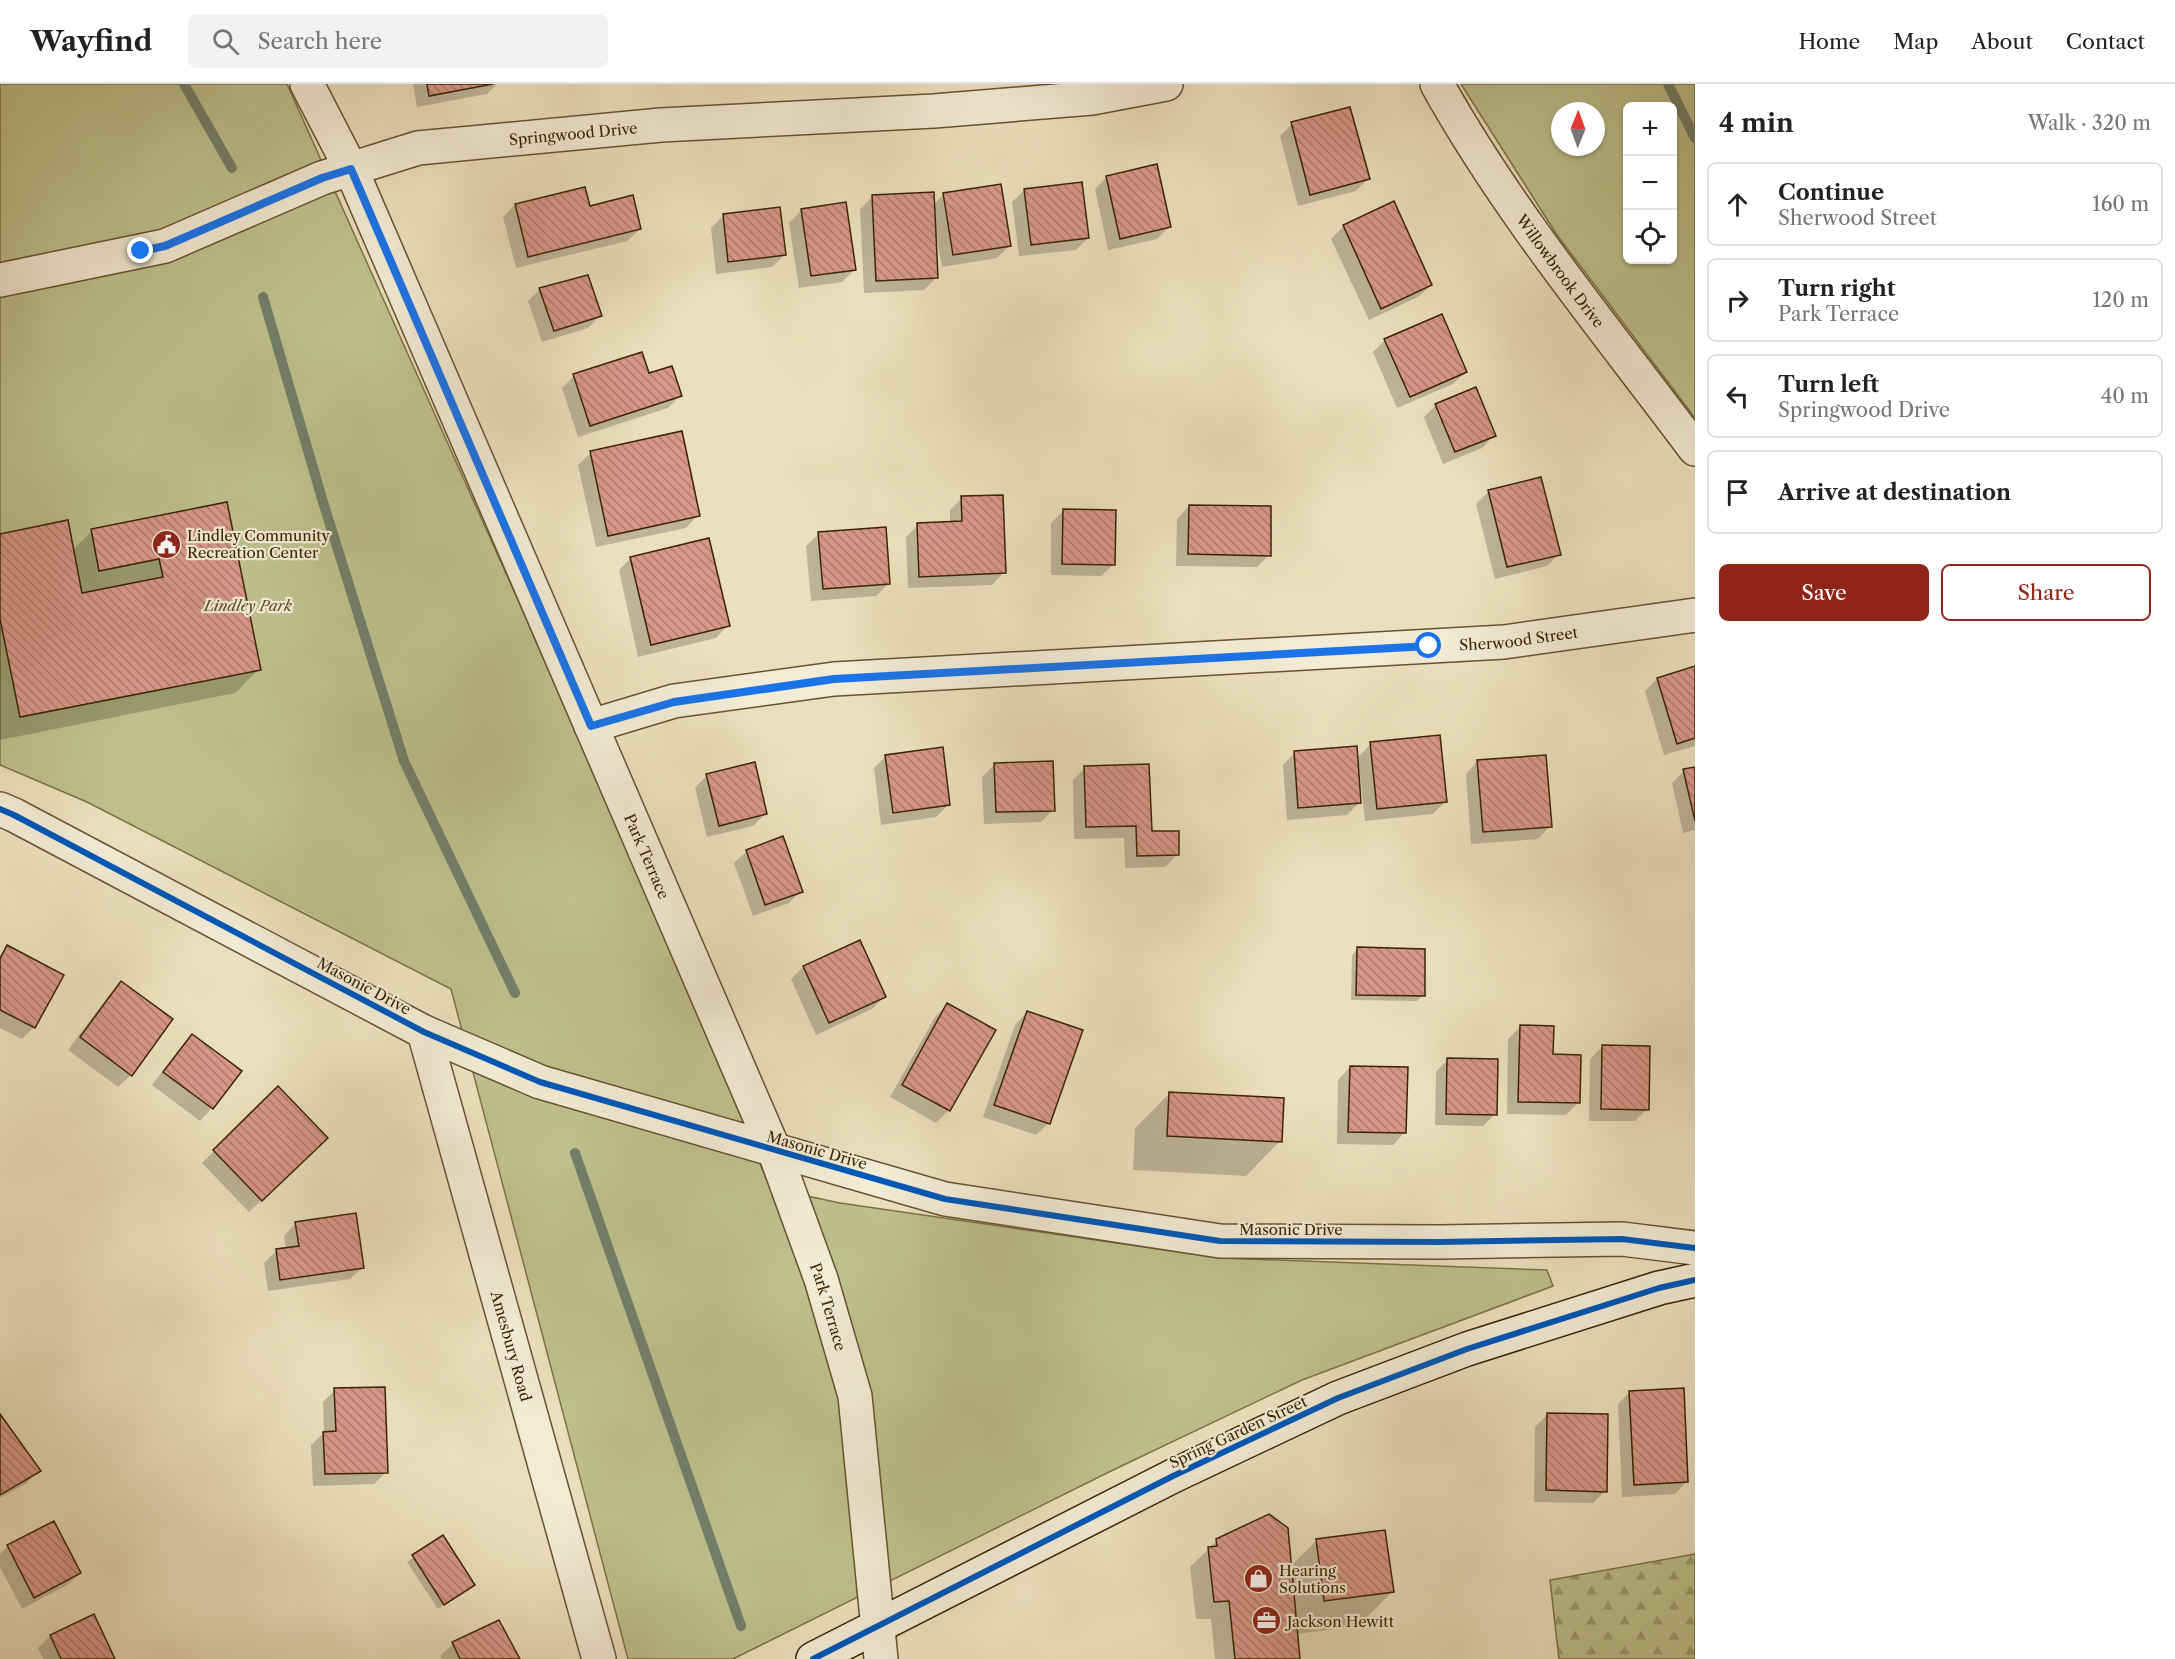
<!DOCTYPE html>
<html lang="en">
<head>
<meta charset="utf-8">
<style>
  body { margin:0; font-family:"Libre Caslon Text",serif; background:#f2f2f2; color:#222 }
  .controls { position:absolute; right:18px; top:18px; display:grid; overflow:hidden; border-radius:9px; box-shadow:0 2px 4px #0004 }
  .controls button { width:54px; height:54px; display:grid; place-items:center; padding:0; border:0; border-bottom:2px solid #e0e0e0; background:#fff; color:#222; font:30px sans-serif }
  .compass { position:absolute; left:1551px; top:18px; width:54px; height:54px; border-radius:50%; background:#fff; box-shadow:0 2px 4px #0004; rotate:1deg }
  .stop { position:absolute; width:18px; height:18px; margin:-14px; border:4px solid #1a73e8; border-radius:50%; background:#fff }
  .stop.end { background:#1a73e8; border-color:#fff; box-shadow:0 2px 6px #0008 }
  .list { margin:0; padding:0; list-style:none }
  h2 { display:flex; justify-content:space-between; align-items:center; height:78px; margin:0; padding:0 24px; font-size:26px }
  h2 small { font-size:20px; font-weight:400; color:#767676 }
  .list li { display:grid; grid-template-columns:39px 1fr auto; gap:18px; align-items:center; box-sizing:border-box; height:84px; margin:0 12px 12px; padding:0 12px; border:2px solid #e0e0e0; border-radius:9px }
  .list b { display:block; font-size:22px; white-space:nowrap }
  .list p { margin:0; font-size:20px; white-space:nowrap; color:#767676 }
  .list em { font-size:20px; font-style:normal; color:#767676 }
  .actions { display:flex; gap:12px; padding:18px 24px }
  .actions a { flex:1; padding:14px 0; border:2px solid #8f2418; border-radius:9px; text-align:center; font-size:21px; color:#8f2418 }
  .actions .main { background:#8f2418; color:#fff }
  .icon { flex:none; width:33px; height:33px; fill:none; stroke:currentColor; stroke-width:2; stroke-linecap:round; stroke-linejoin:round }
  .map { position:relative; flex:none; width:1695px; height:1575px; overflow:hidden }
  header { display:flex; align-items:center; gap:36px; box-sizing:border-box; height:84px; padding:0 30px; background:#fff; border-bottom:2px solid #e0e0e0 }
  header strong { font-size:28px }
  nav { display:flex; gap:33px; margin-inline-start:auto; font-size:21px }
  .search { width:420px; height:54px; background:#f2f2f2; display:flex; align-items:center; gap:15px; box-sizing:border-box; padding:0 21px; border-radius:9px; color:#767676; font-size:22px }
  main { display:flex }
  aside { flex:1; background:#fff }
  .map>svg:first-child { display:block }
</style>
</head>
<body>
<header>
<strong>Wayfind</strong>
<div class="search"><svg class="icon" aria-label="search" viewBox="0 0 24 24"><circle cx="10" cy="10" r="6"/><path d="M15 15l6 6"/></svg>Search here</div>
<nav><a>Home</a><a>Map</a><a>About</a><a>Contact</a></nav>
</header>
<main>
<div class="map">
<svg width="1695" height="1575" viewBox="0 0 1695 1575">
  <defs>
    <pattern id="forest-firs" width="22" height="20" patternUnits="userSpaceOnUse" patternTransform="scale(1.5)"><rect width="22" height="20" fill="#bdc18d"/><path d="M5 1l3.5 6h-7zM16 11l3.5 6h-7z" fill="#9b9c71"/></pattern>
    <pattern id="building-back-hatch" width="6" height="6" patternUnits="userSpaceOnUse" patternTransform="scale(1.5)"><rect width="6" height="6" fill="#d8978b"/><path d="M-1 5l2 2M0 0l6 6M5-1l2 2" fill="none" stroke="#b07b6f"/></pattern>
  </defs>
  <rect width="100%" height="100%" fill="#ebe0be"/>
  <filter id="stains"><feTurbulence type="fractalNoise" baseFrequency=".00333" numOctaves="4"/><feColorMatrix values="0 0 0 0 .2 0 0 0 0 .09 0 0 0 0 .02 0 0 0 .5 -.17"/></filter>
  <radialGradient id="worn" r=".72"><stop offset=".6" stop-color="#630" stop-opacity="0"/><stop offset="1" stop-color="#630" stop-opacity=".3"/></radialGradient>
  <polygon fill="url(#forest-firs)" stroke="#7c7247" stroke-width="1.5" points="1695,1470 1695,1575 1559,1575 1550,1496"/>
  <g fill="#bdc18d" stroke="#7c7247" stroke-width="1.5" fill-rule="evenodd">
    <polygon points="0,0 287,0 521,523 722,986 770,1104 840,1119 1221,1174 1547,1186 1553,1202 1302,1296 1111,1387 733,1575 628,1575 451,905 87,718 0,681"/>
    <path d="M1461,0H1695V334L1557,151ZM1672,22V176H1628V22ZM1560,27H1596V63H1560Z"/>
  </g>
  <g fill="#0003">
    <polygon points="413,0 497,0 487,10 417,23"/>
    <polygon points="1292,40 1368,95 1356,107 1298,122 1280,52"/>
    <polygon points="1107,93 1169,143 1157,155 1108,166 1095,105"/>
    <polygon points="1025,106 1088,154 1076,166 1019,172 1012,118"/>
    <polygon points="944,110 1010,161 997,174 942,183 937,155 935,156 937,193 924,206 864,209 860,125 872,113 933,121"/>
    <polygon points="1393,119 1431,201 1418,213 1369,236 1331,155 1344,142"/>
    <polygon points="515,121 640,145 627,157 516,184 503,133"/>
    <polygon points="802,126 854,186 842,198 799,204 789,139"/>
    <polygon points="723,132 784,171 772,183 716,190 711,144"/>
    <polygon points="540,205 600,232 588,244 542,258 528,217"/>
    <polygon points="1385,256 1466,288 1453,300 1397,324 1373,268"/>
    <polygon points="648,291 680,312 668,324 578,353 562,304 574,292"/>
    <polygon points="1436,321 1494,351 1482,364 1443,380 1424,333"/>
    <polygon points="591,369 698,431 686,444 596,463 578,381"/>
    <polygon points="1489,407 1559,470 1547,482 1495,495 1476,420"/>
    <polygon points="962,414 1004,488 992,501 908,504 906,453 918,441 950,439 950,426"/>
    <polygon points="226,420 259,585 235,609 0,656 0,451 72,467 92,447"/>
    <polygon points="1189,422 1269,471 1257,483 1176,482 1177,435"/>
    <polygon points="1064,426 1114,480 1101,492 1051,491 1051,439"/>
    <polygon points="819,450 888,500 876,512 811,517 806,462"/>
    <polygon points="631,474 728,541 716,554 638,573 619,486"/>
    <polygon points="1695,584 1695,662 1664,671 1645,607 1657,595"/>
    <polygon points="1371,660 1446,717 1433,730 1365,737 1358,673"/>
    <polygon points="1295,668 1359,719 1347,731 1287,736 1283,681"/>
    <polygon points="886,672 948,721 936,733 881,741 874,684"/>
    <polygon points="1478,677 1550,742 1538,755 1471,760 1466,690"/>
    <polygon points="995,680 1053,726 1041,738 984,740 982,693"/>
    <polygon points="1085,684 1150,749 1178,770 1165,783 1125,784 1124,754 1074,755 1073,696"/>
    <polygon points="1695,684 1695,746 1683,749 1672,699 1684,687"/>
    <polygon points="707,691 766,729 753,742 707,753 695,704"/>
    <polygon points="747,767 801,807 789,819 753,832 734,779"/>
    <polygon points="859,858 884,913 872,925 816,951 791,895 803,883"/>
    <polygon points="8,863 34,943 22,955 0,944 0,871"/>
    <polygon points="1357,865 1423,911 1417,917 1351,916 1352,871"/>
    <polygon points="121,899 131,991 118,1003 68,966 109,911"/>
    <polygon points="947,921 994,946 949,1026 936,1039 890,1013 935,933"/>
    <polygon points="1027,928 1049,1039 1036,1051 983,1033 1015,941"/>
    <polygon points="1520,943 1552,972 1578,1019 1566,1031 1507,1030 1508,955"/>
    <polygon points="192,952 240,988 212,1024 200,1037 152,1001 180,964"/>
    <polygon points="1603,962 1647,1025 1635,1037 1589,1037 1590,975"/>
    <polygon points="1448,975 1495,1030 1483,1042 1435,1041 1436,988"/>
    <polygon points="1350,983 1405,1048 1393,1061 1337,1060 1338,996"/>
    <polygon points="278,1005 326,1054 249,1128 202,1079"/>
    <polygon points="1170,1009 1280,1057 1246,1092 1133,1086 1135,1044"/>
    <polygon points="296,1139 363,1183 350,1195 268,1207 264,1179 276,1167 286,1166 284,1152"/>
    <polygon points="335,1306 386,1388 374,1400 313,1402 311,1361 324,1349 323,1318"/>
    <polygon points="1630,1308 1687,1397 1675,1410 1622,1413 1618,1320"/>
    <polygon points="1548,1330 1605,1407 1593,1419 1534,1418 1535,1343"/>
    <polygon points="0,1332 39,1386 27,1399 0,1414"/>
    <polygon points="443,1453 473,1500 438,1525 407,1478"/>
    <polygon points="1217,1457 1290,1483 1316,1457 1393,1507 1358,1542 1297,1550 1299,1575 1215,1575 1211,1535 1196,1535 1190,1483"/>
    <polygon points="8,1462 80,1489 67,1501 22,1525 0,1483 0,1470"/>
    <polygon points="94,1532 113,1575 43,1575 38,1564 50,1552"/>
    <polygon points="499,1538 518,1575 442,1575 440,1572 453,1560"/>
  </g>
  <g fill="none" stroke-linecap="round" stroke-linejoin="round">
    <g stroke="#737f6b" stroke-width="10">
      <polyline points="184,0 232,84"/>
      <polyline points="1668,0 1695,54"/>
      <polyline points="263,213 323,418 404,677 515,909"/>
      <polyline points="575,1069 741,1542"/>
    </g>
  </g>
  <g fill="url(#building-back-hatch)" stroke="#3b2301" stroke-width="1.5">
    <polygon points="427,0 493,0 429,12"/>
    <polygon points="1350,23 1370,95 1310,111 1291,38"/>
    <polygon points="1157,80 1171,143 1120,155 1106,92"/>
    <polygon points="1082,98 1089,154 1031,161 1024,105"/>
    <polygon points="1001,100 1011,162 953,171 943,109"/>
    <polygon points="585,103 590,122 633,111 641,145 528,173 515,120"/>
    <polygon points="934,108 938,194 876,197 872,111"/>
    <polygon points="1394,117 1432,201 1381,225 1343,141"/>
    <polygon points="846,118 856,186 811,192 801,125"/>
    <polygon points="780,123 786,171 728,178 723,130"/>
    <polygon points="588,191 602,232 554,247 539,204"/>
    <polygon points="1442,230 1467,288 1410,313 1384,255"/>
    <polygon points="642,268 649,289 672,282 682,312 590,342 573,290"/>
    <polygon points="1476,303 1496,352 1455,368 1435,320"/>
    <polygon points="682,347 700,432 608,452 590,367"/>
    <polygon points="1541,393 1561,471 1507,483 1488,406"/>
    <polygon points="1003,411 1006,489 919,493 917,439 962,437 961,412"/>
    <polygon points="227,418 261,586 20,633 0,535 0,450 68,436 82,509 163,493 159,475 99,487 91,445"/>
    <polygon points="1189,421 1271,422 1271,472 1188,470"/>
    <polygon points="1063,425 1116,426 1115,481 1062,480"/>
    <polygon points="886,443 890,500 823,505 818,448"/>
    <polygon points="709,454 730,542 651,561 630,473"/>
    <polygon points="1695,582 1695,654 1677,660 1657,594"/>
    <polygon points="1440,651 1447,718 1377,725 1370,658"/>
    <polygon points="1357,662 1361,719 1298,724 1294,667"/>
    <polygon points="943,663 950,721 893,729 885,671"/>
    <polygon points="1546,671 1552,743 1483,748 1477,676"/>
    <polygon points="1053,677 1055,727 996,728 994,679"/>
    <polygon points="755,678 767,730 719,742 706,690"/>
    <polygon points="1149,680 1152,747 1179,747 1179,771 1137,772 1136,742 1086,743 1084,682"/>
    <polygon points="1695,683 1695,737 1683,685"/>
    <polygon points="783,752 803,808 765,821 746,766"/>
    <polygon points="860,856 886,913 829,939 803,882"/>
    <polygon points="7,861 64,891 35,944 0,926 0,875"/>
    <polygon points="1357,863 1425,865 1425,912 1356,911"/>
    <polygon points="121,897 173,935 132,992 80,953"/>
    <polygon points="947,919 996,946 950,1027 902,1001"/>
    <polygon points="1027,927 1083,946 1050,1040 994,1021"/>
    <polygon points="1520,941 1554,942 1553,970 1581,971 1580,1019 1518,1018"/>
    <polygon points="192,950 242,987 213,1025 163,988"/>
    <polygon points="1602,961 1650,962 1649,1026 1601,1025"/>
    <polygon points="1447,974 1498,975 1497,1031 1446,1030"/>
    <polygon points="1350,982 1408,983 1406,1049 1348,1048"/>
    <polygon points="278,1002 328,1054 262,1117 213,1066"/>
    <polygon points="1169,1008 1284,1014 1282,1058 1167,1052"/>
    <polygon points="356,1129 364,1184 280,1196 276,1165 299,1162 295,1138"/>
    <polygon points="385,1303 388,1389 325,1390 323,1348 336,1347 334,1304"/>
    <polygon points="1684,1304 1688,1398 1634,1401 1629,1307"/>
    <polygon points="1547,1329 1608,1330 1607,1408 1546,1406"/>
    <polygon points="0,1330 41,1387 0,1411"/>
    <polygon points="1269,1430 1288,1444 1300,1575 1235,1575 1229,1517 1214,1518 1208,1463 1217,1462 1216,1455"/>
    <polygon points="54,1437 81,1489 34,1514 7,1461"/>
    <polygon points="1385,1446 1394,1508 1324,1517 1316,1455"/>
    <polygon points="443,1451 475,1501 444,1521 412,1471"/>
    <polygon points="94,1530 115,1575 61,1575 50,1551"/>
    <polygon points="499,1536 520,1575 460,1575 452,1558"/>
  </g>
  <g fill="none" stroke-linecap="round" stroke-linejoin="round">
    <defs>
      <g id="street">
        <path id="s1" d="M307,0L351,85L774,1066L821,1195L855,1312L881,1575"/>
        <path id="s2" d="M1437,0C1508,128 1607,247 1695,365"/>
        <path id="s3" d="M0,196L165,162L322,94L418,64L661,41L934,27L1092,14L1166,0"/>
        <path id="s4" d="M591,642L674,617L834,595L1504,558L1695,531"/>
        <polyline points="0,725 14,731 424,948 540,998 945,1115 1220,1157 1440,1158 1622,1155 1695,1164"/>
        <path id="s5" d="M424,948L599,1575"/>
      </g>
      <polyline id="secondary" points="813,1575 1173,1392 1338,1314 1467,1265 1659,1204 1695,1196"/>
    </defs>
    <use href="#street" stroke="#675230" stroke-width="36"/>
    <use href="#secondary" stroke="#3b2301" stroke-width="36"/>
    <use href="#street" stroke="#f2ebd5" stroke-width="33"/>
    <use href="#secondary" stroke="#f2ebd5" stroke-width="33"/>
    <defs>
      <g id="cycleway">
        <polyline points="0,725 14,731 424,948 540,998 945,1115 1220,1157 1440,1158 1622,1155 1695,1164"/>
        <polyline points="813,1575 1173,1392 1338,1314 1467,1265 1659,1204 1695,1196"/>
      </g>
    </defs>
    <use href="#cycleway" stroke="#f2ebd5" stroke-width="10"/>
    <use href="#cycleway" stroke="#0057b8" stroke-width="6"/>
  </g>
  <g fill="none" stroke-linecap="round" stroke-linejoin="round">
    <polyline stroke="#1a73e8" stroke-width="8" points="141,167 165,162 322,94 351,85 591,642 674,618 834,595 1429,562"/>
  </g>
  <defs>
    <symbol id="civic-disc" viewBox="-11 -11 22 22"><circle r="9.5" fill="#8f2418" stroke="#f2ebd5"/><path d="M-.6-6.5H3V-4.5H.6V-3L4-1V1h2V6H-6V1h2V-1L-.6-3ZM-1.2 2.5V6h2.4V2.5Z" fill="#fff"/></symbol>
    <symbol id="shop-disc" viewBox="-11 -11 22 22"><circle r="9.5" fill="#8f2418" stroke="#f2ebd5"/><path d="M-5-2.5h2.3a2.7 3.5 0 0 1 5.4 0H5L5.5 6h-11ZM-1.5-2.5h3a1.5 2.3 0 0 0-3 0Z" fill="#fff"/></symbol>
    <symbol id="office-disc" viewBox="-11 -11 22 22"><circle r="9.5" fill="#8f2418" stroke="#f2ebd5"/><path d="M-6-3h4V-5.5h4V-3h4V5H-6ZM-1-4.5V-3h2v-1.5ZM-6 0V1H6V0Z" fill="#fff"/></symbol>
  </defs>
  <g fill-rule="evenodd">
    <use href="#civic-disc" x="150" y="444" width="33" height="33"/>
    <use href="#shop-disc" x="1242" y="1478" width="33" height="33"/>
    <use href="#office-disc" x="1250" y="1520" width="33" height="33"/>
  </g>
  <g text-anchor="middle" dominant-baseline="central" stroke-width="4.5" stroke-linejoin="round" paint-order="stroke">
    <g font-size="15" fill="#3b2301" stroke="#f2ebd5">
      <text stroke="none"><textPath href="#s3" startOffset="596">Springwood Drive</textPath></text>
      <text stroke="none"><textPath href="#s2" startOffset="224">Willowbrook Drive</textPath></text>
      <text stroke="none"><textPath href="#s4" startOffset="934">Sherwood Street</textPath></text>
      <text stroke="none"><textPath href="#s1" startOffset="844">Park Terrace</textPath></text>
      <text transform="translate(364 902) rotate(28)">Masonic Drive</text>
      <text transform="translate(817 1066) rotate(16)">Masonic Drive</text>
      <text x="1291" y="1145">Masonic Drive</text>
      <text stroke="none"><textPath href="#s1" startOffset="1330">Park Terrace</textPath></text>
      <text stroke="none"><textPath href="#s5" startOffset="326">Amesbury Road</textPath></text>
      <text transform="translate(1238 1348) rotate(-25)">Spring Garden Street</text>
    </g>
    <g font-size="15" fill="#3b2301" stroke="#f2ebd5" text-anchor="start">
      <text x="187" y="451">Lindley Community<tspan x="187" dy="17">Recreation Center</tspan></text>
      <text x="1279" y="1486">Hearing<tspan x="1279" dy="17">Solutions</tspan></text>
      <text x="1287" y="1537">Jackson Hewitt</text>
    </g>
    <g font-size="15" font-style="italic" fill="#5c4a24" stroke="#f2ebd5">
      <text x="248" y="521">Lindley Park</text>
    </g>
  </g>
  <rect width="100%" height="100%" filter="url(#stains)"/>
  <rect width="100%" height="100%" fill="url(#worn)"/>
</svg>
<div class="controls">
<button>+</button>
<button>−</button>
<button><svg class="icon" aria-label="locate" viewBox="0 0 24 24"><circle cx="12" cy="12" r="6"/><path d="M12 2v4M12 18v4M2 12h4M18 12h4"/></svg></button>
</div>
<svg class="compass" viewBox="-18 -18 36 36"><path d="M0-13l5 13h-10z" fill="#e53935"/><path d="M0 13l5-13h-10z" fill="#767676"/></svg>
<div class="stop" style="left:1429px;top:562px"></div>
<div class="stop end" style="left:141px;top:167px"></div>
</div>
<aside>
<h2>4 min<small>Walk · 320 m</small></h2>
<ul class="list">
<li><svg class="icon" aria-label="ahead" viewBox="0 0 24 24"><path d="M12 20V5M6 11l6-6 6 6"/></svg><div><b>Continue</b><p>Sherwood Street</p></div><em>160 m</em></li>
<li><svg class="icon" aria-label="right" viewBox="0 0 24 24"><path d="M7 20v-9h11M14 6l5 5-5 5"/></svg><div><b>Turn right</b><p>Park Terrace</p></div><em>120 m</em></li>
<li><svg class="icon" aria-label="left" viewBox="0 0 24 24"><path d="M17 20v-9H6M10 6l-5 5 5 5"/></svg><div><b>Turn left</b><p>Springwood Drive</p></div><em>40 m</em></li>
<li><svg class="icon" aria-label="arrive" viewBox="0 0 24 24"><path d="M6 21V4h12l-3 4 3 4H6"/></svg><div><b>Arrive at destination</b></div></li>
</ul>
<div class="actions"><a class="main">Save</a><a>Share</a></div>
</aside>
</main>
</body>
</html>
